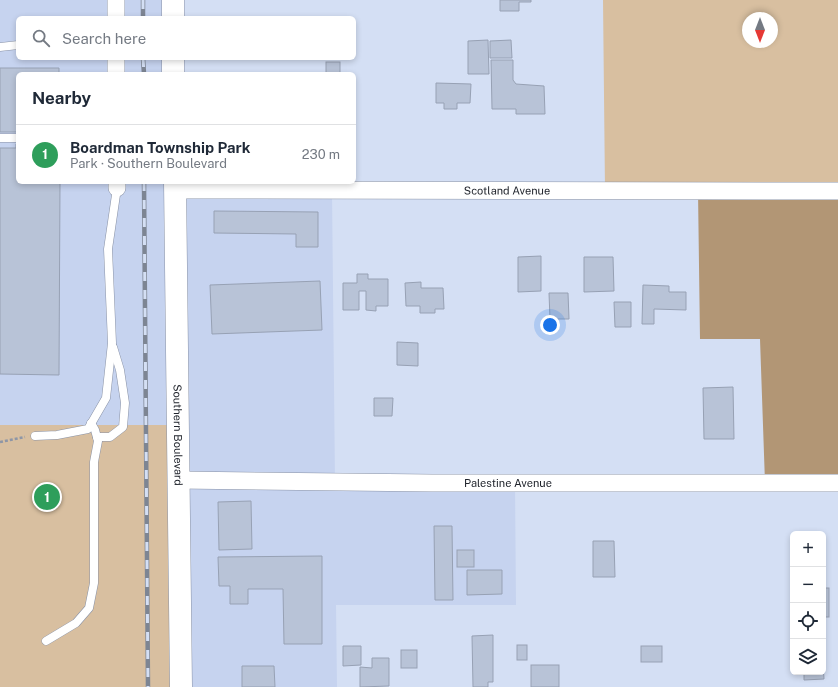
<!DOCTYPE html>
<html lang="en">
<head>
<meta charset="utf-8">
<style>
  body { margin:0; font-family:"Public Sans",sans-serif; background:#f2f2f3; color:#1f2937 }
  .controls { position:absolute; right:12px; bottom:12px; display:grid; overflow:hidden; border-radius:6px; box-shadow:0 2px 6px #0003 }
  .controls button { width:36px; height:36px; display:grid; place-items:center; padding:0; border:0; border-bottom:1px solid #e0e1e3; background:#fff; color:#1f2937; font:20px sans-serif }
  .compass { position:absolute; left:742px; top:12px; width:36px; height:36px; border-radius:50%; background:#fff; box-shadow:0 2px 6px #0003; rotate:180deg }
  .you { position:absolute; left:550px; top:325px; width:14px; height:14px; margin:-10px; border:3px solid #fff; border-radius:50%; background:#1a73e8; box-shadow:0 0 0 6px #1a73e833 }
  .badge { display:grid; place-items:center; width:26px; height:26px; border-radius:50%; background:#77562d; color:#fff; font-size:13px; font-weight:700 }
  .pin { position:absolute; translate:-50% -50%; border:2px solid #fff; box-shadow:0 1px 4px #0006 }
  .list { margin:0; padding:0; list-style:none }
  h2 { display:flex; justify-content:space-between; align-items:center; height:52px; margin:0; padding:0 16px; font-size:17px }
  h2 small { font-size:13px; font-weight:400; color:#747a83 }
  .list li { display:grid; grid-template-columns:26px 1fr auto; gap:12px; align-items:center; box-sizing:border-box; height:60px; padding:0 16px; border-top:1px solid #e0e1e3 }
  .list b { display:block; font-size:15px; white-space:nowrap }
  .list p { margin:0; font-size:13px; white-space:nowrap; color:#747a83 }
  .list em { font-size:13px; font-style:normal; color:#747a83 }
  .icon { flex:none; width:22px; height:22px; fill:none; stroke:currentColor; stroke-width:2; stroke-linecap:round; stroke-linejoin:round }
  .map { position:relative; flex:none; width:838px; height:687px; overflow:hidden }
  .search { position:absolute; background:#fff; box-shadow:0 2px 6px #0003; left:16px; top:16px; width:340px; height:44px; display:flex; align-items:center; gap:10px; box-sizing:border-box; padding:0 14px; border-radius:6px; color:#747a83; font-size:15px }
  .panel { position:absolute; background:#fff; box-shadow:0 2px 6px #0003; left:16px; top:72px; width:340px; height:112px; border-radius:6px }
  .map>svg:first-child { display:block }
</style>
</head>
<body>
<div class="map">
<svg width="838" height="687" viewBox="0 0 838 687">
  <rect width="100%" height="100%" fill="#d4dff4"/>
  <polygon fill="#c6d3ef" points="0,0 173,0 173,18 18,18 18,58 173,58 173,74 18,74 18,182 175,182 332,191 335,482 515,483 516,605 336,605 337,687 181,687 178,425 0,425"/>
  <g fill="#d8bfa0" fill-rule="evenodd">
    <path d="M603,0H838V191H605ZM748,18H772V42H748Z"/>
    <polygon points="0,425 178,425 181,687 0,687"/>
  </g>
  <polygon fill="#b29675" points="698,191 838,191 838,483 765,483 760,339 700,339"/>
  <g fill="#b8c3d7" stroke="#97a1b4">
    <polygon points="500,0 531,0 531,2 519,2 519,11 500,11"/>
    <polygon points="488,40 489,74 468,74 468,41"/>
    <polygon points="511,40 512,58 490,58 490,41"/>
    <polygon points="491,60 513,60 513,80 516,84 544,86 545,114 516,114 516,109 492,109"/>
    <rect x="326" y="62" width="14" height="12"/>
    <polygon points="0,68 59,68 59,74 18,74 18,132 0,132"/>
    <polygon points="436,83 471,84 470,103 457,103 457,109 444,109 444,103 436,103"/>
    <polygon points="16,144 18,144 18,182 60,182 59,375 0,374 0,148 16,148"/>
    <polygon points="214,211 318,212 318,247 296,247 296,234 214,233"/>
    <polygon points="541,256 541,291 518,292 518,257"/>
    <polygon points="584,257 613,257 614,291 584,292"/>
    <polygon points="357,274 368,274 368,279 388,279 388,306 376,306 376,311 366,310 366,291 359,291 359,310 343,310 343,283 357,283"/>
    <polygon points="320,281 322,330 212,334 210,285"/>
    <polygon points="421,282 421,288 443,288 444,309 435,309 435,313 420,313 420,306 406,306 405,283"/>
    <polygon points="643,285 669,286 669,292 686,292 686,310 654,309 654,324 642,324"/>
    <polygon points="549,293 568,293 569,319 550,319"/>
    <polygon points="614,302 631,302 631,327 615,327"/>
    <polygon points="397,342 418,343 418,366 397,365"/>
    <polygon points="733,387 734,439 704,439 703,388"/>
    <polygon points="374,398 393,398 392,416 374,416"/>
    <polygon points="251,501 252,549 219,550 218,502"/>
    <polygon points="434,526 452,526 453,600 435,600"/>
    <polygon points="593,541 614,541 615,577 593,577"/>
    <rect x="457" y="550" width="17" height="17"/>
    <polygon points="322,556 322,644 284,644 283,589 248,589 248,604 230,604 230,586 219,586 218,557"/>
    <polygon points="467,570 502,570 502,594 467,595"/>
    <rect x="823" y="588" width="6" height="29"/>
    <polygon points="493,635 493,682 488,682 488,687 473,687 472,636"/>
    <rect x="517" y="645" width="10" height="15"/>
    <polygon points="343,646 361,646 361,665 343,666"/>
    <rect x="641" y="646" width="21" height="16"/>
    <rect x="401" y="650" width="16" height="18"/>
    <polygon points="372,658 389,658 389,686 360,687 360,667 372,668"/>
    <polygon points="823,662 824,679 804,680 804,672 823,672"/>
    <rect x="531" y="665" width="28" height="22"/>
    <polygon points="242,666 274,666 275,687 242,687"/>
  </g>
  <g fill="none" stroke-linecap="round" stroke-linejoin="round">
    <defs>
      <g id="lane">
        <polyline points="0,47 18,45"/>
        <polyline points="0,138 18,138"/>
        <polyline points="35,436 57,435 88,429 106,398 112,343 108,249 117,188"/>
        <polyline points="97,437 110,437 123,427 125,403 120,370 113,347"/>
        <polyline points="46,641 76,623 89,608 94,583 94,462 98,441 95,430 91,423"/>
      </g>
      <g id="street">
        <polyline points="116,0 116,18"/>
        <polyline points="116,58 116,74"/>
        <polyline points="117,182 117,188"/>
        <path id="s1" d="M175,190L838,191"/>
        <path id="s2" d="M179,480L432,483H838"/>
      </g>
      <g id="secondary">
        <polyline points="173,0 173,18"/>
        <polyline points="173,58 173,74"/>
        <path id="s3" d="M175,182L181,687"/>
      </g>
    </defs>
    <use href="#lane" stroke="#8992a6" stroke-width="9"/>
    <use href="#street" stroke="#8992a6" stroke-width="18"/>
    <use href="#secondary" stroke="#8992a6" stroke-width="23"/>
    <polyline stroke="#8e96a6" stroke-width="2.5" stroke-dasharray="3 2" stroke-linecap="butt" points="0,442 25,437"/>
    <use href="#lane" stroke="#fff" stroke-width="8"/>
    <use href="#street" stroke="#fff" stroke-width="17"/>
    <use href="#secondary" stroke="#fff" stroke-width="22"/>
    <defs>
      <g id="rail">
        <polyline points="143,0 143,18"/>
        <polyline points="143,58 144,74"/>
        <polyline points="144,182 148,687"/>
      </g>
    </defs>
    <use href="#rail" stroke="#7d8593" stroke-width="4.5"/>
    <use href="#rail" stroke="#d4dff4" stroke-width="3" stroke-dasharray="9" stroke-linecap="butt"/>
  </g>
  <g text-anchor="middle" dominant-baseline="central" stroke-width="4" stroke-linejoin="round" paint-order="stroke">
    <g font-size="11" fill="#20242c" stroke="#d4dff4">
      <text stroke="none"><textPath href="#s1" startOffset="332">Scotland Avenue</textPath></text>
      <text stroke="none"><textPath href="#s3" startOffset="253">Southern Boulevard</textPath></text>
      <text stroke="none"><textPath href="#s2" startOffset="329">Palestine Avenue</textPath></text>
    </g>
  </g>
</svg>
<div class="controls">
<button>+</button>
<button>−</button>
<button><svg class="icon" aria-label="locate" viewBox="0 0 24 24"><circle cx="12" cy="12" r="6"/><path d="M12 2v4M12 18v4M2 12h4M18 12h4"/></svg></button>
<button><svg class="icon" aria-label="layers" viewBox="0 0 24 24"><path d="M12 4l9 5-9 5-9-5zM3 14l9 5 9-5"/></svg></button>
</div>
<svg class="compass" viewBox="-18 -18 36 36"><path d="M0-13l5 13h-10z" fill="#e53935"/><path d="M0 13l5-13h-10z" fill="#747a83"/></svg>
<div class="you"></div>
<div class="pin badge" style="left:47px;top:497px;background:#2e9e5b">1</div>
<div class="search"><svg class="icon" aria-label="search" viewBox="0 0 24 24"><circle cx="10" cy="10" r="6"/><path d="M15 15l6 6"/></svg>Search here</div>
<section class="panel">
<h2>Nearby<small></small></h2>
<ul class="list">
<li><span class="badge" style="background:#2e9e5b">1</span><div><b>Boardman Township Park</b><p>Park · Southern Boulevard</p></div><em>230 m</em></li>
</ul>
</section>
</div>
</body>
</html>
